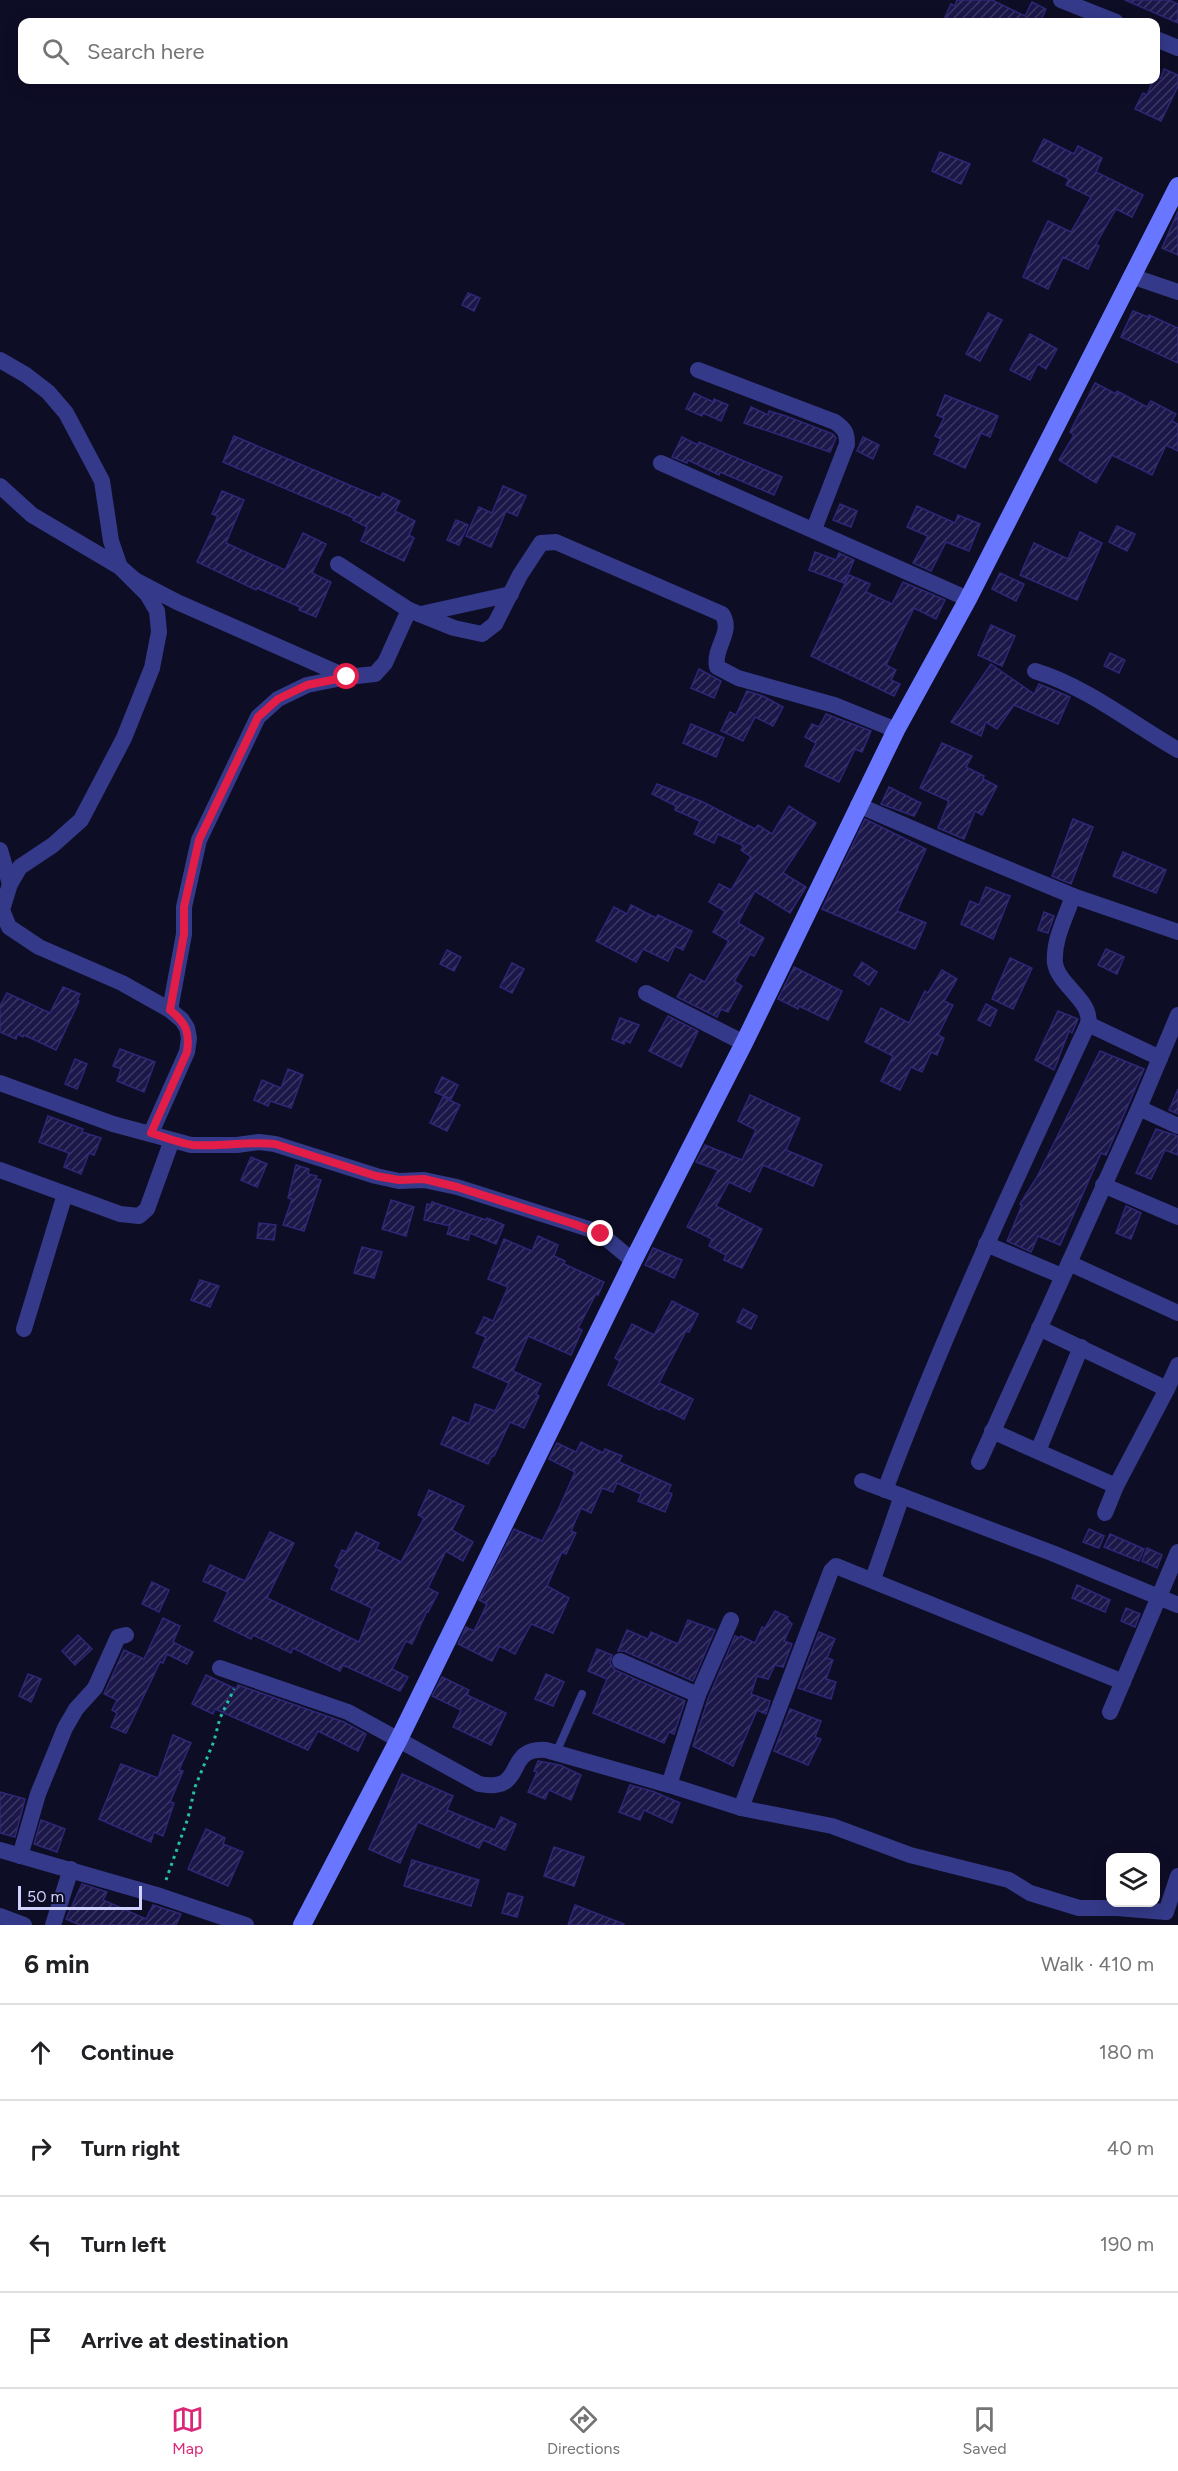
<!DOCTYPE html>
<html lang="en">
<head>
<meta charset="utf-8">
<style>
  body { margin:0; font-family:Figtree,sans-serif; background:#f6f6f6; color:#202124 }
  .controls { position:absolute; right:18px; bottom:18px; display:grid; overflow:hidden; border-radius:12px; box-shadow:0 3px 15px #0003 }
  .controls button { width:54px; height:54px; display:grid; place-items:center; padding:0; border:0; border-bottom:2px solid #e0e0e0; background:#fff; color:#202124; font:30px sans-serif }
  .scale { position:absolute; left:18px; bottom:15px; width:124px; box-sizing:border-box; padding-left:6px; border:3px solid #d2d2ff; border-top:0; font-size:16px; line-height:21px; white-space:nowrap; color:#d2d2ff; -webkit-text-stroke:4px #0e0d26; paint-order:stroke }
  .stop { position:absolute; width:18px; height:18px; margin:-14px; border:4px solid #e11d48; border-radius:50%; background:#fff }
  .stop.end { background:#e11d48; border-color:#fff; box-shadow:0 2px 6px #0008 }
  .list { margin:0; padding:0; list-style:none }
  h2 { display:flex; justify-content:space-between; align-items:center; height:78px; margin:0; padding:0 24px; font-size:26px }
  h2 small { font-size:20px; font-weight:400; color:#757577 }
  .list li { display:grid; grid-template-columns:39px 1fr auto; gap:18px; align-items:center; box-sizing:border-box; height:96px; padding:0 24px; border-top:2px solid #e0e0e0 }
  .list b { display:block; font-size:22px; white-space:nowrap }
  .list em { font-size:20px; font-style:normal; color:#757577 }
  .icon { flex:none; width:33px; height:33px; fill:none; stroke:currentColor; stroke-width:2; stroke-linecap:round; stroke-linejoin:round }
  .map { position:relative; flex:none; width:1178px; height:1925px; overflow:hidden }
  .search { position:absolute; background:#fff; box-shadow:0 3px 15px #0003; left:18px; right:18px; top:18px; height:66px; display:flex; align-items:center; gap:15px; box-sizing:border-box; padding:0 21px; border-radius:12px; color:#757577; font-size:22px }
  .sheet { height:462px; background:#fff }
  nav { display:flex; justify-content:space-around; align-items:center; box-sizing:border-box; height:84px; border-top:2px solid #e0e0e0; background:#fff; font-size:16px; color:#757577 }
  nav a { display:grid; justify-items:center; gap:3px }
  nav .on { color:#db2777 }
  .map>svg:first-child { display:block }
</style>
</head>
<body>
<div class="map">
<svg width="1178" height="1925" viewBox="0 0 1178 1925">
  <defs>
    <pattern id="building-hatch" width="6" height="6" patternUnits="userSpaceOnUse" patternTransform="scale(1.5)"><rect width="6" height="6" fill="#1c1749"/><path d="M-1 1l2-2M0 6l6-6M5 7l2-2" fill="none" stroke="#3c3864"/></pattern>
  </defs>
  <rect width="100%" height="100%" fill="#0e0d26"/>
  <g fill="url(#building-hatch)" stroke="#2e2777" stroke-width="1.5">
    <polygon points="957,0 992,0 1025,16 1032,2 1046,9 1040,22 958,22 945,17 951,4 955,6"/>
    <polygon points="1125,0 1169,0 1178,4 1178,23"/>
    <polygon points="1164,69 1178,75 1178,86 1161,121 1135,109 1143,93 1147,95 1155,76 1161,78"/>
    <polygon points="1044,139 1074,154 1078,146 1102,158 1096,172 1143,195 1132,217 1116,209 1096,244 1099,246 1088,269 1063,257 1048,289 1023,277 1037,244 1048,221 1071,232 1091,197 1066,185 1069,179 1033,161"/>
    <polygon points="940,152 970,164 961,184 932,171"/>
    <polygon points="1178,211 1178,255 1162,248"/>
    <polygon points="468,293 480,298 474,311 462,305"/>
    <polygon points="1133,311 1148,317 1149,315 1178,328 1178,363 1121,337"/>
    <polygon points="988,313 1002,320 980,361 966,354"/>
    <polygon points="1030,334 1057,349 1046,369 1038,364 1030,380 1010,370"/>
    <polygon points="1095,383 1116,394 1117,391 1147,407 1151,401 1176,414 1172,421 1178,424 1178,451 1166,445 1152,475 1112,455 1096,483 1059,460 1074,435 1070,432"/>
    <polygon points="694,393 713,402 714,399 728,405 721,421 703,413 702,416 686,409"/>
    <polygon points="945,395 998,416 990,437 981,433 965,468 934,454 941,439 935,436 944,418 937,415"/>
    <polygon points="751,407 768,415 769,411 786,416 833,434 836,438 830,452 744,423"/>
    <polygon points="234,436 380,498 383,493 400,501 395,511 415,521 409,535 414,538 404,561 361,541 367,527 353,520 354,518 223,462"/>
    <polygon points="682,437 698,445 699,442 782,477 774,495 720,472 719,475 688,460 687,463 672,457"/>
    <polygon points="863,437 879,445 873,459 857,451"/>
    <polygon points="503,486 526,496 517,516 506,511 491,547 466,536 479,507 492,513"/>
    <polygon points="222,491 244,500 226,543 285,570 303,533 326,544 312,573 331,582 316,617 299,610 300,607 257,588 256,590 197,562 218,516 212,514"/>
    <polygon points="840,504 857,511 851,527 833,520"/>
    <polygon points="917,506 955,523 958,515 980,524 969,551 946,542 931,571 913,563 928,536 907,527"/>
    <polygon points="456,520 468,525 459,545 447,540"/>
    <polygon points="1117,526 1135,534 1127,551 1109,542"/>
    <polygon points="1080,532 1102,543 1077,600 1020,575 1034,543 1068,559"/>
    <polygon points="815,552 836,560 839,553 854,560 844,583 809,570"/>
    <polygon points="1000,573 1024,584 1016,601 992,589"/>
    <polygon points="849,575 870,584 866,592 892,604 903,582 945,600 936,619 914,608 886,665 896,670 891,680 900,684 894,696 811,656"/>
    <polygon points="991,625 1015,636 1002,666 978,655"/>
    <polygon points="1110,653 1125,660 1119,673 1104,666"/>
    <polygon points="991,664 1034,694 1039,684 1070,697 1058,724 1014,705 997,729 986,722 981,736 951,722"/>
    <polygon points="699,669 721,681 714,698 691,688"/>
    <polygon points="747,691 763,696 783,707 773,726 755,717 743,741 721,731 730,712 736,715"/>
    <polygon points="826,714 871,731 862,752 855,749 839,782 805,766 816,743 805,737 812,724 819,727"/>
    <polygon points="691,724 724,738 716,757 683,743"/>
    <polygon points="942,743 972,756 966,767 984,776 983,779 997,786 982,815 975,811 964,839 938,828 949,801 920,788"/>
    <polygon points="657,784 703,802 755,829 758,825 772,834 789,806 816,823 783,873 806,887 790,913 755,891 738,923 764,938 754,956 750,954 734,981 742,986 728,1012 721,1009 717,1017 677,997 690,974 705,982 729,941 713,932 725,911 709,902 719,884 731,890 751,857 741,850 744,846 718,834 714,843 694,834 700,821 675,810 676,806 652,794"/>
    <polygon points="889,787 921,803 914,816 881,804"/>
    <polygon points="865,819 926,849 897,911 926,923 915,949 822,909"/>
    <polygon points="1073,819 1093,827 1071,884 1052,876"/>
    <polygon points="1123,852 1166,870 1156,893 1113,876"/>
    <polygon points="986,887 1010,896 993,939 961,924 970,901 979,905"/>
    <polygon points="631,905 656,918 658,915 692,931 683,950 675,946 668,961 643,949 636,962 596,941 614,907 627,914"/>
    <polygon points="1044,912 1054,916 1048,933 1038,930"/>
    <polygon points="1106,949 1124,957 1117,974 1098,965"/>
    <polygon points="447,950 461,957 454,971 440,964"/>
    <polygon points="1010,958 1032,968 1013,1009 992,999"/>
    <polygon points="862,962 877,972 869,985 854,975"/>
    <polygon points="512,963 524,969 512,993 500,987"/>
    <polygon points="794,967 842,991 828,1020 799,1006 798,1009 778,999"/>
    <polygon points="942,970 957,979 944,1001 953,1005 938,1035 944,1038 937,1055 931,1052 922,1072 911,1067 900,1090 881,1081 893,1056 865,1042 881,1008 909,1023 925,991 928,993"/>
    <polygon points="63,987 80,994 77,1000 79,1001 56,1050 24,1035 23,1037 18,1034 16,1039 0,1032 0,1006 7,993 50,1013"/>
    <polygon points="986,1004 997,1010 990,1026 978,1020"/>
    <polygon points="1058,1011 1078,1019 1072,1033 1069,1031 1054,1070 1035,1060"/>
    <polygon points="668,1016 698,1031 681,1067 649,1051"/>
    <polygon points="620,1018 639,1025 630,1043 625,1040 624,1044 612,1039"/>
    <polygon points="120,1049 155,1062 144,1092 117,1081 121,1069 113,1066"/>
    <polygon points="1100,1051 1144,1069 1106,1155 1101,1153 1060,1245 1038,1236 1031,1252 1007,1241 1022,1205 1020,1204 1037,1177"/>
    <polygon points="75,1059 87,1064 77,1089 65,1084"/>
    <polygon points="288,1069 303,1075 291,1108 270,1101 268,1106 254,1100 262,1080 281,1088"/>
    <polygon points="442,1077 458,1085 451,1099 435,1092"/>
    <polygon points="1178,1089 1178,1114 1169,1110"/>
    <polygon points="750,1095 800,1118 786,1150 822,1165 813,1186 763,1165 750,1192 729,1182 716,1206 762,1229 742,1268 724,1260 726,1255 709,1246 712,1239 687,1227 718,1170 696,1162 705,1145 742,1160 756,1130 738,1121"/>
    <polygon points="443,1097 460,1105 447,1131 430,1123"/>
    <polygon points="48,1116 83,1129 82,1132 101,1138 94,1155 89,1153 81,1174 64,1167 69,1153 39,1142"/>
    <polygon points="1156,1129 1178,1136 1178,1155 1165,1150 1151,1179 1136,1173"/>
    <polygon points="251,1157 267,1164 257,1187 241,1180"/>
    <polygon points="296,1165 309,1169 308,1174 317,1176 316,1179 321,1180 304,1231 283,1225 292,1199 288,1198"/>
    <polygon points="391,1200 414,1207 406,1236 382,1229"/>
    <polygon points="432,1202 486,1220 487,1218 504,1225 496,1244 470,1233 468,1240 447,1234 450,1226 424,1220 427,1204 431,1205"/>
    <polygon points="1126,1206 1141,1213 1131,1239 1116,1233"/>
    <polygon points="259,1223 276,1225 274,1240 257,1238"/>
    <polygon points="538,1236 558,1245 554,1256 565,1261 564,1264 604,1282 598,1295 596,1294 578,1328 582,1330 571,1355 528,1336 513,1371 541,1384 536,1394 539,1396 524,1428 510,1422 494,1456 492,1456 488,1464 441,1444 453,1417 469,1424 475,1404 495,1411 509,1383 473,1367 486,1337 476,1333 484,1317 493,1321 508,1287 488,1279 504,1239 532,1251"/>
    <polygon points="362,1247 382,1252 374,1278 354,1273"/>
    <polygon points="653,1248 682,1260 674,1278 645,1265"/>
    <polygon points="200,1280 219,1286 210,1307 191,1300"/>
    <polygon points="672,1301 698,1314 689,1332 686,1331 659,1383 693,1399 684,1419 661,1408 660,1410 608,1385 620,1361 615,1358 632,1324 654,1335"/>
    <polygon points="743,1309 757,1316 751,1329 737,1322"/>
    <polygon points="581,1442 603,1453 605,1449 622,1456 619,1462 671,1485 668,1492 672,1494 665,1512 638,1501 641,1494 617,1483 613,1492 602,1488 591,1513 581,1508 571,1531 576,1533 566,1554 562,1552 547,1586 569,1598 553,1633 531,1624 515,1654 499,1646 492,1661 458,1644 466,1627 474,1631 487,1604 479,1600 514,1529 542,1541 559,1508 575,1472 549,1459 557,1443 576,1452"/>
    <polygon points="429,1490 464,1506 452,1530 473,1542 463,1561 446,1551 428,1588 438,1593 428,1612 427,1611 412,1644 406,1641 392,1669 408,1677 400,1691 343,1665 340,1671 293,1648 291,1653 253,1635 251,1639 214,1621 228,1592 203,1581 210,1565 245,1581 270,1532 294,1543 267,1598 359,1642 372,1608 331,1589 340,1569 335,1566 342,1550 346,1552 356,1532 379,1543 376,1549 401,1562 424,1518 418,1515"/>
    <polygon points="1089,1529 1104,1536 1099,1548 1083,1542"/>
    <polygon points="1110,1534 1144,1549 1139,1561 1104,1547"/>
    <polygon points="1147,1548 1162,1555 1157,1568 1142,1561"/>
    <polygon points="152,1582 169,1590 159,1612 142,1604"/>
    <polygon points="1077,1585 1110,1600 1105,1612 1072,1598"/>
    <polygon points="1126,1608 1140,1614 1135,1627 1121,1621"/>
    <polygon points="775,1611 788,1617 787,1619 792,1624 784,1641 792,1644 783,1667 775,1665 768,1679 757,1676 751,1694 770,1701 766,1714 757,1710 733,1766 693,1746 708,1699 735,1636 740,1638 741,1636 755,1643 762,1627 765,1628"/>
    <polygon points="163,1618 180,1626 173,1642 193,1652 187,1664 167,1654 163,1663 160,1662 126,1733 111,1727 117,1713 112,1710 117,1700 104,1694 124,1650 144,1659"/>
    <polygon points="688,1620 715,1630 693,1681 624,1651 618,1651 627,1630 648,1639 651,1632 678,1644"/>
    <polygon points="819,1632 835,1639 827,1658 833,1660 826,1679 836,1682 831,1699 798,1688"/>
    <polygon points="78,1635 92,1649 75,1665 62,1651"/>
    <polygon points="597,1649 612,1655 610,1663 615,1670 685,1701 674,1734 669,1732 664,1743 593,1713 607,1679 588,1671"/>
    <polygon points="28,1674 41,1679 31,1702 19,1696"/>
    <polygon points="546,1674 564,1682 553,1706 535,1699"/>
    <polygon points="206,1675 236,1689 238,1685 344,1722 366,1734 358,1751 318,1731 308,1750 215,1709 213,1714 192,1704"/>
    <polygon points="442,1677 469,1690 467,1695 506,1713 491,1745 453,1727 461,1710 432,1696"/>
    <polygon points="790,1709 821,1721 815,1737 821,1739 808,1765 774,1751"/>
    <polygon points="173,1735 191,1743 179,1770 183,1771 170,1802 174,1803 163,1836 154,1832 151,1842 99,1819 121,1764 158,1778"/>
    <polygon points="538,1761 560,1765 581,1775 571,1800 549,1790 545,1799 528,1792 537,1772 534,1771"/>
    <polygon points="402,1774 453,1796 447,1810 495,1830 501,1817 516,1824 505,1850 483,1840 479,1848 418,1822 400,1863 369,1849"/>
    <polygon points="630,1785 652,1791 680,1803 672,1823 644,1810 640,1820 619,1812"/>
    <polygon points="0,1792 25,1799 15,1837 0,1833"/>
    <polygon points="41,1820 65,1829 57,1852 34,1844"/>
    <polygon points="206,1829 225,1838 223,1844 243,1852 228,1886 188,1869"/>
    <polygon points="554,1847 584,1857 574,1886 544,1876"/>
    <polygon points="412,1860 479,1880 471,1906 404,1886"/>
    <polygon points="82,1884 107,1892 103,1900 146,1919 153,1905 181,1914 176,1925 80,1925 66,1919"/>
    <polygon points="508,1893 523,1897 517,1917 502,1913"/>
    <polygon points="575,1905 624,1924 623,1925 568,1925"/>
  </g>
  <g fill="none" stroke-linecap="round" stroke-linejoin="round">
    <polyline stroke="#24c1a6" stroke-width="3" stroke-dasharray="3 4.5" stroke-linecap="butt" points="166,1880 188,1818 195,1787 214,1741 220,1718 234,1689"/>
    <polyline stroke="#343a89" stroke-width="8" points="556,1753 582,1694"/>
    <g stroke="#343a89" stroke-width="16">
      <polyline points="1061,0 1116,22"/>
      <polyline points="1156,39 1178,48"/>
      <polyline points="1131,276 1178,292"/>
      <path d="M0,360L26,375L48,392L66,413L102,481L111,541L120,567L135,580L177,602L347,677L375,674L385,663L409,610L454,628L482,634L495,624L520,575L541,543L556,542L722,614C734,632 713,647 717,667L738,678L834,705L896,730"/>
      <path d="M698,370L835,422C845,429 847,433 847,444L814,529"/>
      <polyline points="661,463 968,599"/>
      <polyline points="0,486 32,515 120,567 147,594 157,611 159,632 152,668 124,738 81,820 53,845 20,867 10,884 2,910 9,927 39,947 122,983 170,1010 182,1020 187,1028 189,1038 187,1052 151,1133"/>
      <polyline points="338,564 409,610"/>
      <polyline points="421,614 511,594"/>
      <path d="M1035,671C1087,687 1131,723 1178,750"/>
      <polyline points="858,805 962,850 1073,896 1178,932"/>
      <polyline points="0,850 10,884"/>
      <polyline points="646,993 744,1043"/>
      <polyline points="170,1010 184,934 184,907 199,840 258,717 278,699 307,685 347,677"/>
      <polyline points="1088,1024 1160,1058"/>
      <polyline points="0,1083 113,1124 191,1145 237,1145 259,1142 275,1144 376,1176 399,1181 424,1180 457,1187 589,1229 601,1234 633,1261"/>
      <polyline points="1139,1108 1178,1126"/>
      <polyline points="0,1170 120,1214 139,1216 147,1209 172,1140"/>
      <polyline points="1103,1185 1178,1217"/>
      <polyline points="986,1244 1062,1276"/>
      <polyline points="1069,1263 1178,1313"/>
      <polyline points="1039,1328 1167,1389 1178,1365"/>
      <polyline points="24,1329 65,1194"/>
      <polyline points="992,1431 1116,1486"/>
      <polyline points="1038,1451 1081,1347"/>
      <polyline points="979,1462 1139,1108 1178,1015"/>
      <polyline points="862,1481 1052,1553 1178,1605"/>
      <path d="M885,1490C945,1331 1016,1178 1088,1024C1093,1001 1058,985 1055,963C1053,940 1066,917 1073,896"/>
      <polyline points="1105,1513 1116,1486 1167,1389"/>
      <polyline points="873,1579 902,1496"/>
      <polyline points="620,1661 698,1695"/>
      <path d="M220,1668L348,1712L479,1784C529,1793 502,1747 546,1750L669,1785L741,1808L832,1826L910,1855L1009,1880L1030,1893L1079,1908H1117L1166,1912L1178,1876"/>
      <polyline points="1110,1712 1178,1552"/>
      <polyline points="669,1785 698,1695 731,1620"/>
      <polyline points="741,1808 831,1571 836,1566 1123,1682"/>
      <polyline points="0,1850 160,1896 246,1925"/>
      <polyline points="20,1856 38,1794 65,1728 76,1709 95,1688 118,1637 126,1635"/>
      <polyline points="0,1916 24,1925"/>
      <polyline points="53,1925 71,1869"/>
    </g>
    <polyline stroke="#6976ff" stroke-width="18" points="302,1925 399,1739 633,1261 744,1043 896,730 968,599 1178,186"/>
  </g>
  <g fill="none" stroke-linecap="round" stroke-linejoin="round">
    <path stroke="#e11d48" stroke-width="8" d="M347,677L307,685L278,699L258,717L199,840L184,907V934L170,1010C186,1023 190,1032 187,1052L151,1133C165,1137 179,1143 193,1145C221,1147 248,1141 275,1144L376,1176L399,1180L424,1179L457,1187L574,1224L601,1234"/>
  </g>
</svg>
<div class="controls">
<button><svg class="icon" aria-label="layers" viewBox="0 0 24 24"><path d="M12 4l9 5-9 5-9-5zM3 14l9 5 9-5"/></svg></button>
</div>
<div class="scale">50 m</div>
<div class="stop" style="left:347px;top:677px"></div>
<div class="stop end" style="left:601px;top:1234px"></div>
<div class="search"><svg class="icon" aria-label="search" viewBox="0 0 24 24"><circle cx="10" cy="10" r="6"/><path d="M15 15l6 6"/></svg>Search here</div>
</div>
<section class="sheet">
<h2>6 min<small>Walk · 410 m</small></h2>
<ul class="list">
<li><svg class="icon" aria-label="ahead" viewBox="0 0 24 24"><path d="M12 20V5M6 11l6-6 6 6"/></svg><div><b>Continue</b></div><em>180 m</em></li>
<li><svg class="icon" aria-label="right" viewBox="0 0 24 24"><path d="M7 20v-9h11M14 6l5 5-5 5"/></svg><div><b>Turn right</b></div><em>40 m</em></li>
<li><svg class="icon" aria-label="left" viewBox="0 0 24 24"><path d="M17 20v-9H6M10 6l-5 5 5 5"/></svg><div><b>Turn left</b></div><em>190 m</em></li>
<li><svg class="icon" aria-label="arrive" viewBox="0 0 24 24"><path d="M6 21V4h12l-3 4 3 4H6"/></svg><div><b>Arrive at destination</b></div></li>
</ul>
</section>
<nav>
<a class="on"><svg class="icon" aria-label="map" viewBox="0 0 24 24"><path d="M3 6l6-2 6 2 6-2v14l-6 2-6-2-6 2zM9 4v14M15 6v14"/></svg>Map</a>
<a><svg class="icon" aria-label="directions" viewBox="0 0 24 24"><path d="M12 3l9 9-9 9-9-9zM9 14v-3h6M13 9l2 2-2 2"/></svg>Directions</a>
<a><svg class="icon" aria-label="saved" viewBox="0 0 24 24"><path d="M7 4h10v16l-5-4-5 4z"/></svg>Saved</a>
</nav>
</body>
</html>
